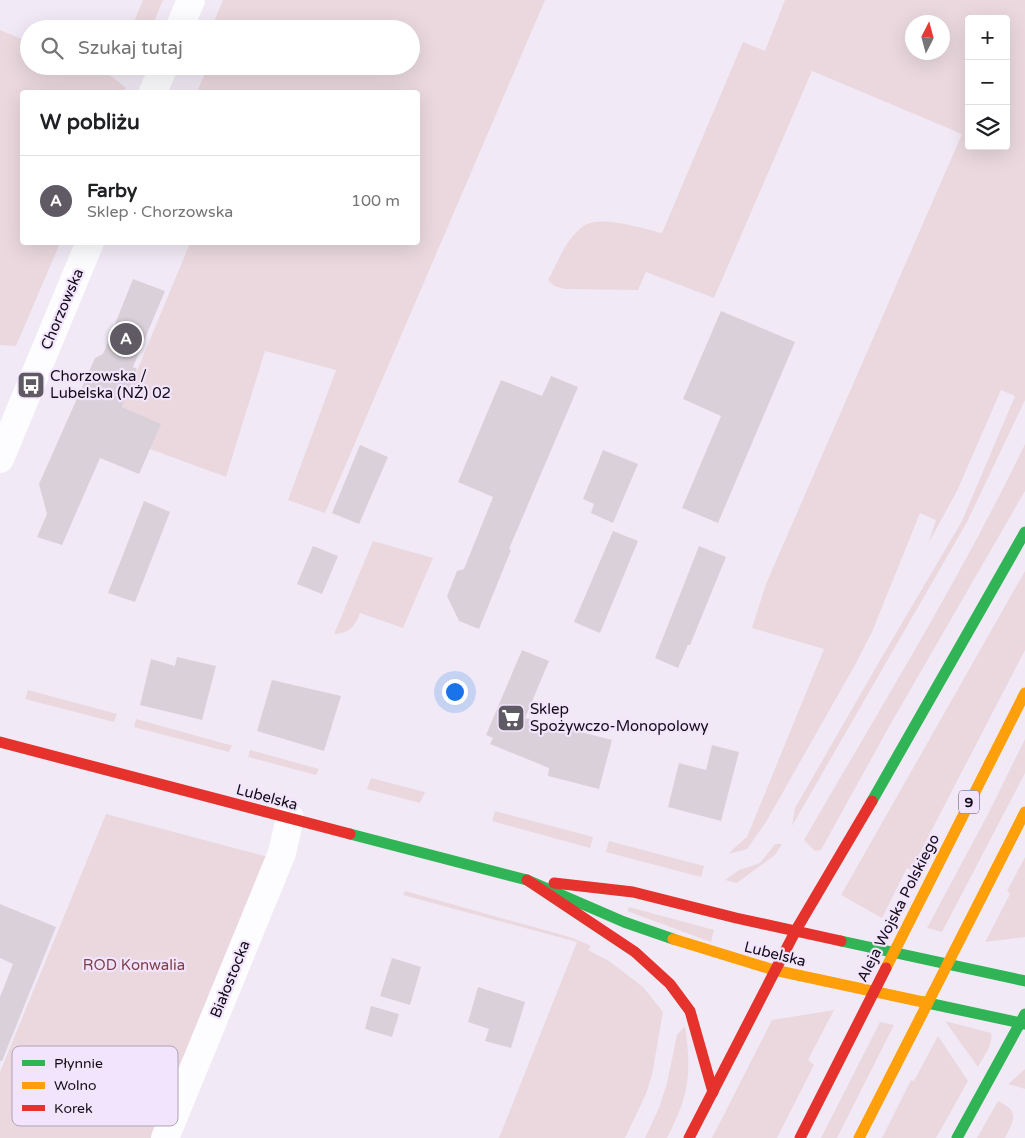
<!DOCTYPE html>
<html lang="pl">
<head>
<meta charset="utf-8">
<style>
  body { margin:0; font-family:"Varela Round",sans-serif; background:#f6f6f6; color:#202124 }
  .controls { position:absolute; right:15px; top:15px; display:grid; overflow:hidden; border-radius:5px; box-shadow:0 5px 20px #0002 }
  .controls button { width:45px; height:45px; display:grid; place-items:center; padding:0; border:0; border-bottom:1px solid #e0e0e0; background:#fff; color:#202124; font:25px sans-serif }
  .compass { position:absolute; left:905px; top:15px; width:45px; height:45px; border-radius:50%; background:#fff; box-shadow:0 5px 20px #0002; rotate:6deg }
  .you { position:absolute; left:454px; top:691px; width:18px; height:18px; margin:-12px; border:4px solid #fff; border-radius:50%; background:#1a73e8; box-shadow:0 0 0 8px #1a73e833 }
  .badge { display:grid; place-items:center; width:32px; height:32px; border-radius:50%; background:#605a64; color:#fff; font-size:16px; font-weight:700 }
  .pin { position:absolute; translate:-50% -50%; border:2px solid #fff; box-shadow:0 1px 5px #0006 }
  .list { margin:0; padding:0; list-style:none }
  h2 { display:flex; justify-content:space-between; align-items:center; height:65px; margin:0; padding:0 20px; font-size:21px }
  h2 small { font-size:16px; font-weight:400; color:#757577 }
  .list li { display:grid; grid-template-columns:32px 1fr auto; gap:15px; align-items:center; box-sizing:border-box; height:90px; padding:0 20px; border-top:1px solid #e0e0e0 }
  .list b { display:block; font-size:19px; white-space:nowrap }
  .list p { margin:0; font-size:16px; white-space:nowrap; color:#757577 }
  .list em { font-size:16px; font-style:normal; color:#757577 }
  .icon { flex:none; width:28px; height:28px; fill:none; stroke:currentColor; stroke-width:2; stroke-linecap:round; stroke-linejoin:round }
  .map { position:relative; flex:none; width:1025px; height:1138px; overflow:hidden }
  .search { position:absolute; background:#fff; box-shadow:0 5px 20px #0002; left:20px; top:20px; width:400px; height:55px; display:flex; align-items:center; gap:12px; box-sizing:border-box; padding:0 18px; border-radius:28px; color:#757577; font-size:19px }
  .panel { position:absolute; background:#fff; box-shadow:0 5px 20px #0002; left:20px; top:90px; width:400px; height:155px; border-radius:5px }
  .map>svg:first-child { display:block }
</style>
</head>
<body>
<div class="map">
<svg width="1025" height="1138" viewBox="0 0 1025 1138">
  <rect width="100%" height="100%" fill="#f1eaf6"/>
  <g fill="#ead8de" fill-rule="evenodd">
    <polygon points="143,0 163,0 151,29 131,29"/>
    <polygon points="223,0 545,0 325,513 288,500 336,370 265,351 226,477 150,449 160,424 122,407 190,243 418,242 418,92 197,92 208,66 411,66 411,29 211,29"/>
    <path d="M785,0H1025V400L967,522L792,826L795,808L879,662L962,521L1015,396L1001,390L957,491L928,544L936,520L920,513L872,632L855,665L766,822L747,849L729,854L732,850L747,837L824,649L752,628L766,584L962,134L812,71L714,298L646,272L638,290L565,289L554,286L548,280C558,262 567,236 585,225C602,215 644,229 662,233L743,42L765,51ZM969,19H1006V146H969ZM942,22V52H912V22Z"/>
    <polygon points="0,30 29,42 29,66 87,66 111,76 125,87 125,92 22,92 22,242 60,243 16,346 0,345"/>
    <path d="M1025,444V491L890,725L821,850L815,851L804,840C879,710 960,579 1025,444Z"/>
    <path d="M373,541L433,558L403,628L360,613C355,627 349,633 334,634Z"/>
    <polygon points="1025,571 1025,650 911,870 907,868 882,918 841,895"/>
    <polygon points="28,690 117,714 114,722 25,699"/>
    <polygon points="136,719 226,744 232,745 229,752 134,727"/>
    <polygon points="1025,739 1025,773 942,932 927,928 988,814"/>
    <polygon points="250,750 319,769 316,775 248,757"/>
    <polygon points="371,778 425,792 420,803 367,789"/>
    <polygon points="495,811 593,837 590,848 492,821"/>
    <polygon points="106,814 268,857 152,1138 0,1138 0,1072"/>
    <polygon points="609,841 704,866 701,877 606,852"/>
    <polygon points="775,844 782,844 775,855 737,883 725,880 739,870 760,863"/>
    <polygon points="1025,857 1025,937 985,942 1010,894 1007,891"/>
    <polygon points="405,891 573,938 591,946 588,950 609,961 643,987 663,1012 652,1075 646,1094 625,1138 499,1138 577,942 403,895"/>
    <polygon points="629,907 714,930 711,942 627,911"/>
    <polygon points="834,1010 808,1060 814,1065 777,1138 712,1138 772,1020"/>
    <path d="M945,1021L991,1033C994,1044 983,1057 978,1067Z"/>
    <polygon points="880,1022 894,1025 837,1138 821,1138"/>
    <path d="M685,1026C692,1073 689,1096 667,1138H645L659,1108L667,1083L677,1035Z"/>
    <polygon points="938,1036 968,1081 936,1138 882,1138 911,1080 914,1081"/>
    <polygon points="1025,1069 1025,1089 1008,1084"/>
    <path d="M998,1101C1020,1111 1014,1120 1005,1138H977Z"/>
  </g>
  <g fill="#dad0da">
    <polygon points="133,279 165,291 133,367 137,369 122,407 161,424 139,474 100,458 62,545 37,537 47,514 39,484 95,358 103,354"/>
    <polygon points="721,311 795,342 718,523 682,508 721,416 683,399"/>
    <polygon points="551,376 578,387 509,549 511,550 479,629 459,621 447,596 457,571 464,569 493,497 458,482 501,380 542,396"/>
    <polygon points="360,445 388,457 359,524 332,513"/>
    <polygon points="603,450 638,464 613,523 591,513 594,504 583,499"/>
    <polygon points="144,501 170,512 135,602 108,593"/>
    <polygon points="613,531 638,541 600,633 574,622"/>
    <polygon points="313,546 338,556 322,594 297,584"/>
    <polygon points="699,546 726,557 690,645 688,645 678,668 655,658"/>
    <polygon points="522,650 549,661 525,718 612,740 599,789 548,776 549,768 490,744 493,738 486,735"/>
    <polygon points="177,657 216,666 202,720 140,705 151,659 175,666"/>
    <polygon points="272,680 341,696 324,751 257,731"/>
    <polygon points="712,745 739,752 721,821 668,807 679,763 706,770"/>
    <polygon points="0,904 56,927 2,1061 0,1061 0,997 13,964 0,958"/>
    <polygon points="392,958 421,967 410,1005 380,996"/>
    <polygon points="478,987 525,1002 511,1048 485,1041 489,1029 468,1022"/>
    <polygon points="371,1006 399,1014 392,1037 365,1029"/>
  </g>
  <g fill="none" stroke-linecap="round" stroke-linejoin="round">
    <g stroke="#fdfcfe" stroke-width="28">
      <polyline points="179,29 191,0"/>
      <polyline points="153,92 164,66"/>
      <polyline points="0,459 90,242"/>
      <polyline points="165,1138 282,853 290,818"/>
    </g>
    <g stroke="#30b455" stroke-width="11">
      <polyline points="872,801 1025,532"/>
      <polyline points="350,834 527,880 624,922 673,939"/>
      <polyline points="841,941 1025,981"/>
      <polyline points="923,1002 1025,1024"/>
      <polyline points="957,1138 1025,1014"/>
    </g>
    <g stroke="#ff9f0a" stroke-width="11">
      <polyline points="673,939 774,970 923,1002"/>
      <polyline points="886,968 1025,693"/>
      <polyline points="859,1138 1025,812"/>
    </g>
    <g stroke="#e5322d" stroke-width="11">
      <polyline points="0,742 350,834"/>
      <polyline points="527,880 635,952 670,984 690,1011 713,1092"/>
      <polyline points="554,883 633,892 736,918 841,941"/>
      <polyline points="689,1138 796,930 872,801"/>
      <polyline points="800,1138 886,968"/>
    </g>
  </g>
  <defs>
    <symbol id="bus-square" viewBox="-11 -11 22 22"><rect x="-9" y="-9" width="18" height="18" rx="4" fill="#605a64" stroke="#f2e4fc"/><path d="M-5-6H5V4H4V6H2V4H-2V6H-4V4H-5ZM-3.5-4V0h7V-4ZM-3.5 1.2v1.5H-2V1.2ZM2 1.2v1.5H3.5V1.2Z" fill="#fff"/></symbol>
    <symbol id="supermarket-square" viewBox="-11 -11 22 22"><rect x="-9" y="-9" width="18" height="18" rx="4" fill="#605a64" stroke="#f2e4fc"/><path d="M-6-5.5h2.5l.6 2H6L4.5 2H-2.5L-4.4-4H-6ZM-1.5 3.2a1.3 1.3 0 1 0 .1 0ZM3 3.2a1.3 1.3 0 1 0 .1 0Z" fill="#fff"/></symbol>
  </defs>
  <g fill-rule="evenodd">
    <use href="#bus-square" x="15" y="369" width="32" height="32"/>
    <use href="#supermarket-square" x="495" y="702" width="32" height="32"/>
  </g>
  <g text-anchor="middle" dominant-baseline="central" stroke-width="4.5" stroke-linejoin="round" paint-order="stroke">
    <rect fill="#f2e4fc" stroke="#554d5b" stroke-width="1" x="959" y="790.5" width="20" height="23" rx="4"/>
    <g font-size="14" font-weight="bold" fill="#120c16">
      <text x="969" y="802">9</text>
    </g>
    <g font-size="15" fill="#120c16" stroke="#f2e4fc">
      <text transform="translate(62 309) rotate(-67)">Chorzowska</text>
      <text transform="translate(267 797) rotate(15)">Lubelska</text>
      <text transform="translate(898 908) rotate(-63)">Aleja Wojska Polskiego</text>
      <text transform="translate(775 954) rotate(14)">Lubelska</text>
      <text transform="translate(230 979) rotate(-68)">Białostocka</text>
    </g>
    <g font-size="15" fill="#120c16" stroke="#f2e4fc" text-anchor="start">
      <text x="50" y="376">Chorzowska /<tspan x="50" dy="17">Lubelska (NŻ) 02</tspan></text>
      <text x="530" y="709">Sklep<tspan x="530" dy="17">Spożywczo-Monopolowy</tspan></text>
    </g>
    <g font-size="15" fill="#7d4148" stroke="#f2e4fc">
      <text x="134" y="965">ROD Konwalia</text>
    </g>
  </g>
  <rect x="12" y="1046" width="166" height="80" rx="8" fill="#f2e4fc" stroke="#afa3b7" stroke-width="1"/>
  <rect x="22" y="1060" width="23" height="6" fill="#30b455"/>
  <rect x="22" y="1082" width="23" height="7" fill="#ff9f0a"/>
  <rect x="22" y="1105" width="23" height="6" fill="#e5322d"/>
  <g font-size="14" fill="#120c16">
    <text x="54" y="1068">Płynnie</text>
    <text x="54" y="1090">Wolno</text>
    <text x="54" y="1113">Korek</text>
  </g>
</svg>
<div class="controls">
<button>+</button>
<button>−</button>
<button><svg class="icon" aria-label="layers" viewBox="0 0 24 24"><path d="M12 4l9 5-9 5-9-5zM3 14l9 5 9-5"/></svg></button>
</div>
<svg class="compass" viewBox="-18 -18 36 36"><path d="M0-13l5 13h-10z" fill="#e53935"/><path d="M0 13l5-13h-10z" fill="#757577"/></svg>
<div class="you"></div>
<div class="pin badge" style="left:126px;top:339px">A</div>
<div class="search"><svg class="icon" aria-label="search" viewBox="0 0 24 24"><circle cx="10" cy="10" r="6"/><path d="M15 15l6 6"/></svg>Szukaj tutaj</div>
<section class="panel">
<h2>W pobliżu<small></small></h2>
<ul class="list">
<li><span class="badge">A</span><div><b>Farby</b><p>Sklep · Chorzowska</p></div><em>100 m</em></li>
</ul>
</section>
</div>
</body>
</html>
